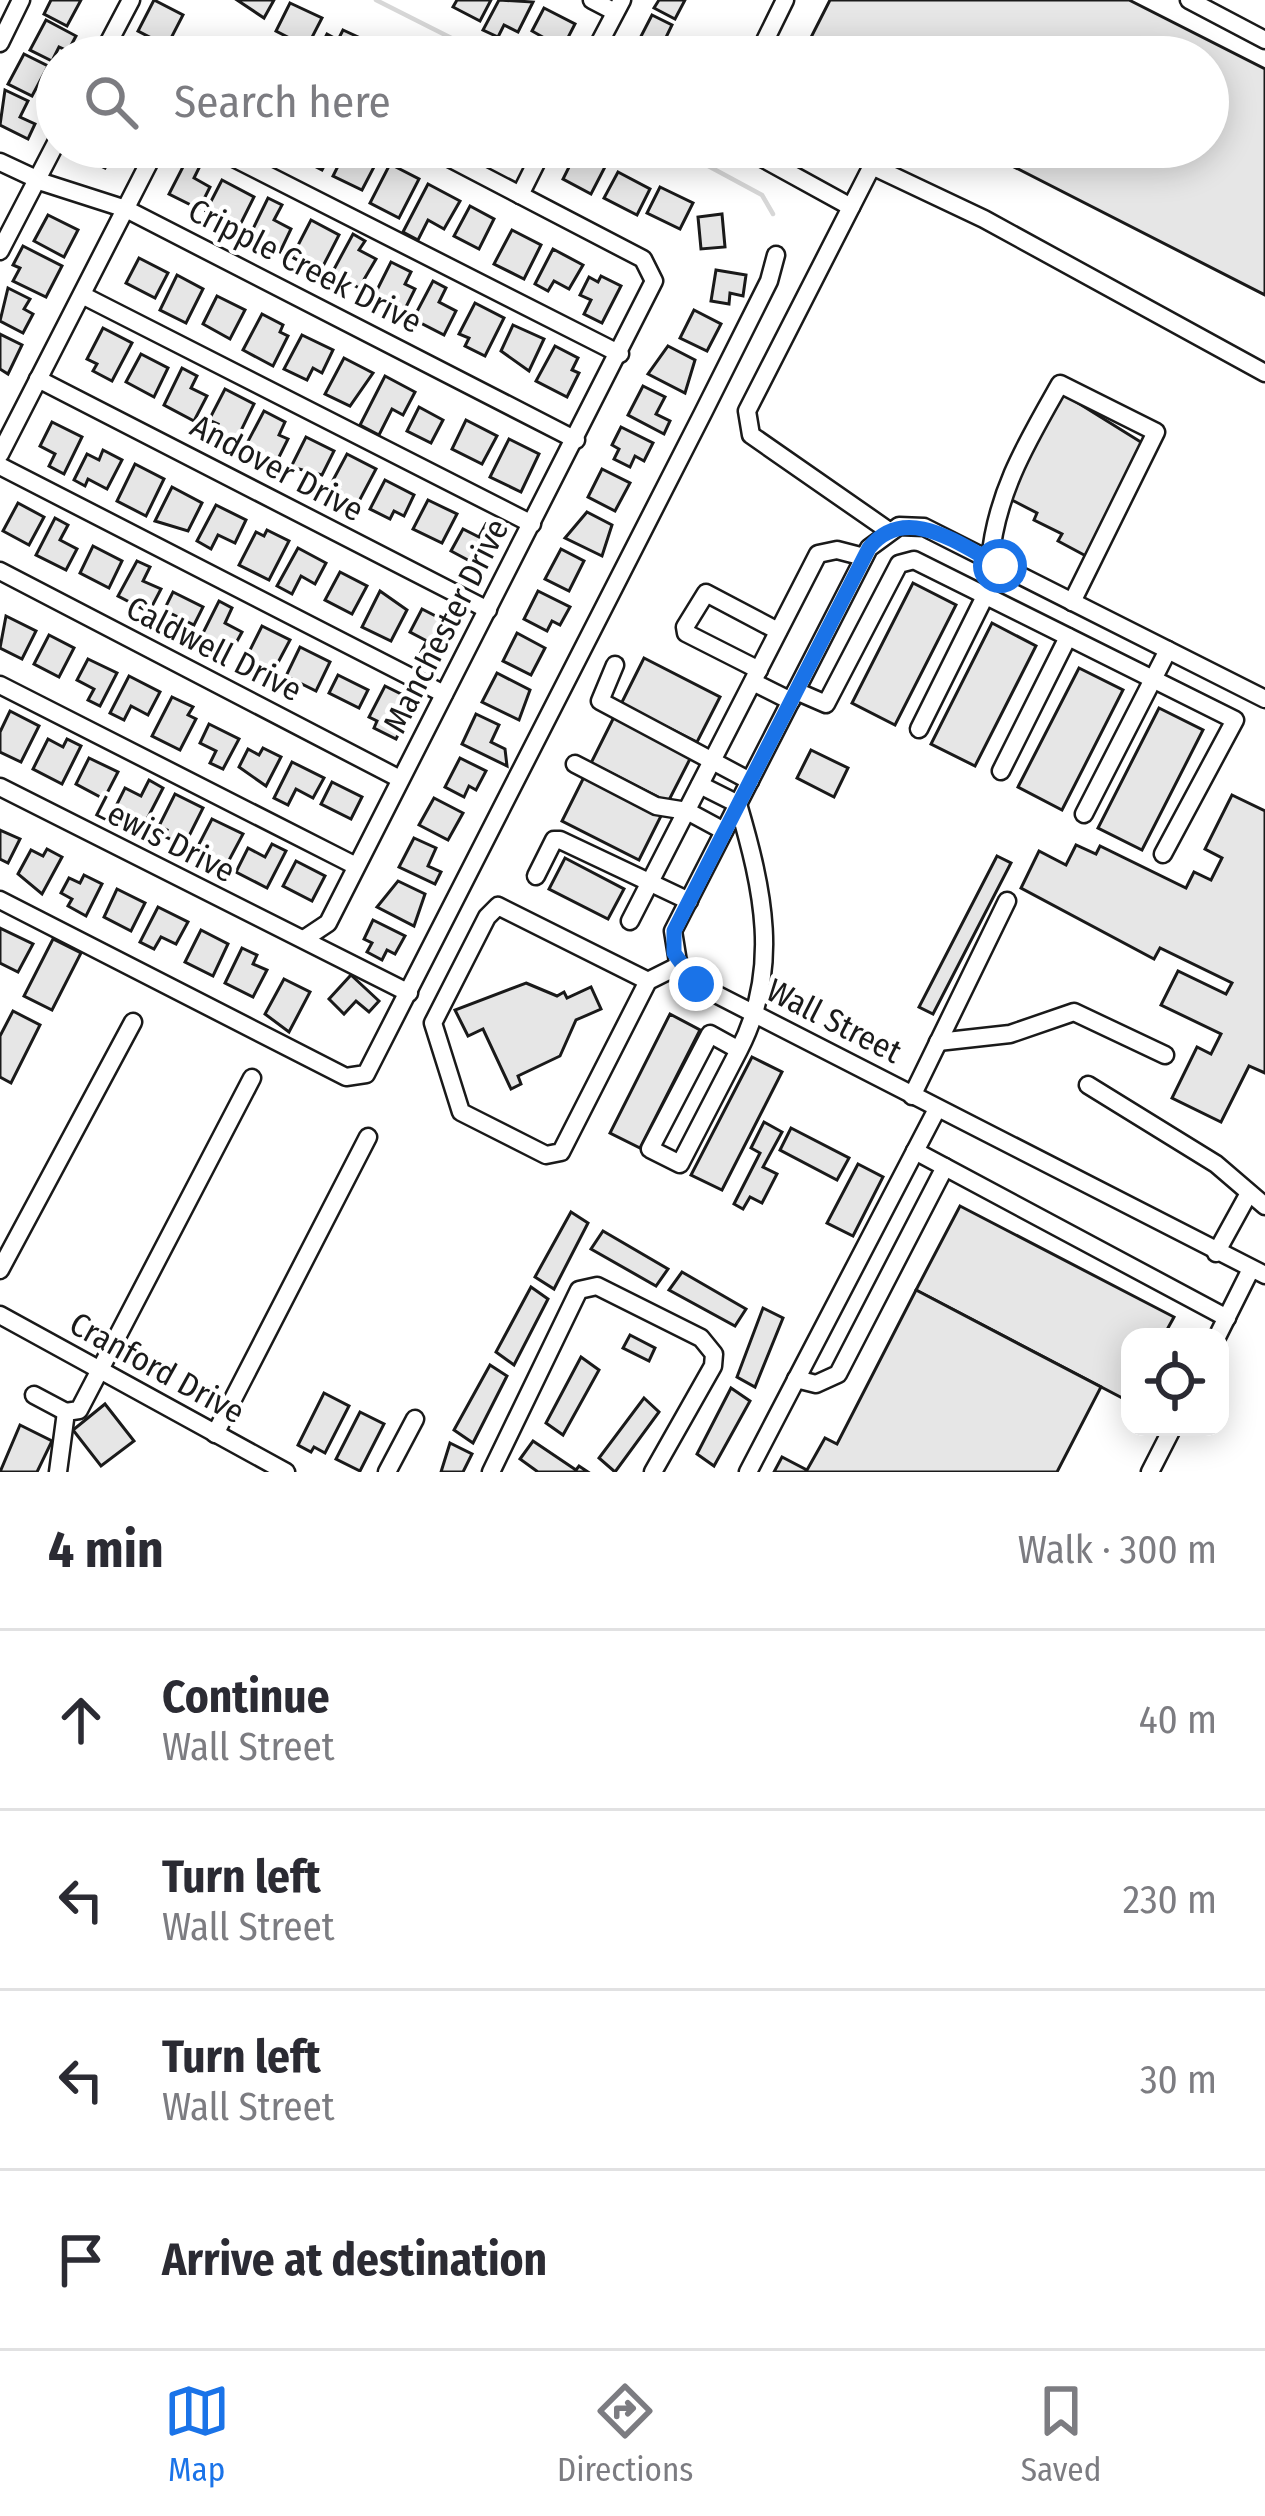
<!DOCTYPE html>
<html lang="en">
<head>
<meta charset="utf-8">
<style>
  body { margin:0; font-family:"Fira Sans Condensed",sans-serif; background:#f2f2f3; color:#2b2b33 }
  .controls { position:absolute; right:36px; bottom:36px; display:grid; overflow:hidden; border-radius:24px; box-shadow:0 6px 30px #0003 }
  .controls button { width:108px; height:108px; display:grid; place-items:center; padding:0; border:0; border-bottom:3px solid #e1e1e2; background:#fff; color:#2b2b33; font:60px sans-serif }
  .stop { position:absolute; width:36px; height:36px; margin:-27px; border:9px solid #1a73e8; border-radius:50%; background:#fff }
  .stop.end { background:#1a73e8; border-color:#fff; box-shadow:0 3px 12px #0008 }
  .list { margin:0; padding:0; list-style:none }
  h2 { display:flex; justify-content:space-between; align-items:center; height:156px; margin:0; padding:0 48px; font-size:51px }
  h2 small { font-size:39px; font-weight:400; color:#7c7c81 }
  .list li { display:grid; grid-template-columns:78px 1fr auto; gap:36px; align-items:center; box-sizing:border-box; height:180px; padding:0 48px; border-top:3px solid #e1e1e2 }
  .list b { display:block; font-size:45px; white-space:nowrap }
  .list p { margin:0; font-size:39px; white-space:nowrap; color:#7c7c81 }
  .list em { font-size:39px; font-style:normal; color:#7c7c81 }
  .icon { flex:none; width:66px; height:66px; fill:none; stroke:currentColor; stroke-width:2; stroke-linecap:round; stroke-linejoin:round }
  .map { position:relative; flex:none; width:1265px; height:1472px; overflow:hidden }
  .search { position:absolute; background:#fff; box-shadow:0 6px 30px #0003; left:36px; right:36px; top:36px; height:132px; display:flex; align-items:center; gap:30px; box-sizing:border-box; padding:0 42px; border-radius:66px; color:#7c7c81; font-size:45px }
  .sheet { height:876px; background:#fff }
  nav { display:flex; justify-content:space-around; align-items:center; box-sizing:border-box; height:168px; border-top:3px solid #e1e1e2; background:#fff; font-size:33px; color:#7c7c81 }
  nav a { display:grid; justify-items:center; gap:6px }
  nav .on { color:#1a73e8 }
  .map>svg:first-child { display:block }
</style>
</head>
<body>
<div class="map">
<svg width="1265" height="1472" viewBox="0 0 1265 1472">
  <rect width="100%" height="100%" fill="#fff"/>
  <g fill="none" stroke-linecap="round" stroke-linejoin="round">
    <g stroke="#d7d7d7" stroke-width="4.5">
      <polyline points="376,0 489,57"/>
      <polyline points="673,147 762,195 773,214"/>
    </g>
  </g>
  <g fill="#e6e6e6" stroke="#1a1a1a" stroke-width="3">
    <polygon points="51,0 81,0 67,26 44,14"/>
    <polygon points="154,0 183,15 167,46 138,31"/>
    <polygon points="237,0 274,0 264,18"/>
    <polygon points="457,0 491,0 480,21 453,7"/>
    <polygon points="499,0 533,2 518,32 504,25 498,37 483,30"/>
    <polygon points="659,0 685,0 675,19 654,8"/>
    <polygon points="830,0 1129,0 1265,69 1265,295 975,147 1208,147 1208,57 801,57"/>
    <polygon points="290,3 322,18 307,47 276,31"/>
    <polygon points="544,8 575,24 558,57 539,57 548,40 532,31"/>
    <polygon points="652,15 672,25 658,54 637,44"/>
    <polygon points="46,20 76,36 68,51 59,47 52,61 30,50"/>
    <polygon points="343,30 358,37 348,57 317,53 327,34 338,40"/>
    <polygon points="131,39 166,56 166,57 124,53"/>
    <polygon points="24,54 48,66 32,96 8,84"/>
    <polygon points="5,90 28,101 20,117 35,124 28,139 0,125"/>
    <polygon points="79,147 116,147 105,168 76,154"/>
    <polygon points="295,147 334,147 322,170 291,154"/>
    <polygon points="578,149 607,163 591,194 563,179"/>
    <polygon points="346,150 375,165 362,190 333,176"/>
    <polygon points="188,157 201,164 194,178 210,187 199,209 169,194"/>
    <polygon points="390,164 419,179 399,218 370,203"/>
    <polygon points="618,172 650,189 637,215 604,198"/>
    <polygon points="222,180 254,197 239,227 206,211"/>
    <polygon points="428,184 460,201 444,229 428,220 418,240 403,232"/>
    <polygon points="660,187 693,203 680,229 647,213"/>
    <polygon points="268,198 282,205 274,220 291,229 280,252 249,237"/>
    <polygon points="470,206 494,219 479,249 454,236"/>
    <polygon points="722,214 725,247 701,249 698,217"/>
    <polygon points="48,215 78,230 64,257 34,241"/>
    <polygon points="311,220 339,235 320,272 292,257"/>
    <polygon points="512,230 541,245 524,279 494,264"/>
    <polygon points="353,234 365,241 359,250 376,259 359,288 332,273"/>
    <polygon points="23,246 62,266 46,297 13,281 20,268 13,265"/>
    <polygon points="553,249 583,265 569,289 554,281 548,291 535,284"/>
    <polygon points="139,258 168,273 155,298 126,283"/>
    <polygon points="391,262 411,272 405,284 415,289 403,313 373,298"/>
    <polygon points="716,270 746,275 743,296 730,293 729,304 711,301"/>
    <polygon points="177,275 203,289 186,323 160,310"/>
    <polygon points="601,276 621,286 602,323 584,314 591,300 580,295 589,277 598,282"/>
    <polygon points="433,281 446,288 439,302 456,311 444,335 413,319"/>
    <polygon points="8,288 30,299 24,309 33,314 23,333 0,321"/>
    <polygon points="217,296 245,310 230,339 203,324"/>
    <polygon points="475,303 504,318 485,356 465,346 469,338 459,334"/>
    <polygon points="694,310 721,324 707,351 680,338"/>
    <polygon points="262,314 283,325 280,332 288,336 273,366 243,350"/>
    <polygon points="513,325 544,339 529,371 501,351"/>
    <polygon points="103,328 132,343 112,381 93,371 97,364 87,359"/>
    <polygon points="0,334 22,345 8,374 0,369"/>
    <polygon points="302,335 333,350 322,373 313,368 307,380 284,369"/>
    <polygon points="555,346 578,358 572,370 579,373 567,397 536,381"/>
    <polygon points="668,346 695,360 685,393 648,374"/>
    <polygon points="141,354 168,368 154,397 126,382"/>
    <polygon points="344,358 373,373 350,406 325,394"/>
    <polygon points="182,368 197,376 191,388 207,396 194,421 164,405"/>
    <polygon points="385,376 415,392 403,415 392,409 379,435 360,425"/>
    <polygon points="643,386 665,397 656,414 670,421 664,434 628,415"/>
    <polygon points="225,389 254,404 235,443 214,432 218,424 209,420"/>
    <polygon points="1062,393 1144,444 1086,556 1058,541 1062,534 1034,520 1037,513 1008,498"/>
    <polygon points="419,407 443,420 431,443 407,431"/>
    <polygon points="264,411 285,422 279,435 288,439 276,463 245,447"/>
    <polygon points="466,420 497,436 482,464 452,449"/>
    <polygon points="52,422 82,437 64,474 49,466 55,454 40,446"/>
    <polygon points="621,427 653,443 644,461 635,456 630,467 614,459 619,449 612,445"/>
    <polygon points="306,437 334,451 322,475 291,467"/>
    <polygon points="509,439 539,454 521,492 490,477"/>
    <polygon points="103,450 122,460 107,489 88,479 85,486 74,480 87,454 99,460"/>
    <polygon points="347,454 376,469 357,505 336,494 340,486 332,482"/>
    <polygon points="135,464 164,479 146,516 117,501"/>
    <polygon points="602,469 630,483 615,511 588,497"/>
    <polygon points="385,480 414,495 404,516 394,511 390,519 370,509"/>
    <polygon points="172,487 202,503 188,531 155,521"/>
    <polygon points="428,500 457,514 442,543 413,529"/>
    <polygon points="18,503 44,517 29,545 3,531"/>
    <polygon points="216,505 246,520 235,543 218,535 211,549 197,541"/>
    <polygon points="587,512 612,525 602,556 565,538"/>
    <polygon points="55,518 68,525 60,540 77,549 66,570 36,555"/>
    <polygon points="486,524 500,531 481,567 451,551 463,529 479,537"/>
    <polygon points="267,530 289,541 269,580 239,565 256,532 264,536"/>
    <polygon points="93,546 122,561 109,588 80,573"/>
    <polygon points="298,548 326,563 315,584 301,576 292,594 277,586"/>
    <polygon points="561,549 584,561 569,591 545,579"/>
    <polygon points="137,561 150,567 143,581 161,589 149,612 118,596"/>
    <polygon points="340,572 367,586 352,614 325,600"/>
    <polygon points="913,583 956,605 895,725 852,703"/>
    <polygon points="380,591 407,610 391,641 362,627"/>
    <polygon points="538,591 570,607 560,625 552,621 547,631 524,619"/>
    <polygon points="173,592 203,607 194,625 164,610"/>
    <polygon points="219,601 232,608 225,623 242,632 230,654 200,639"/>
    <polygon points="422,609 453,625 434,664 419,656 427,641 410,632"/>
    <polygon points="6,616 36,631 22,659 0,648"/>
    <polygon points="992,623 1036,646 975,766 931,744"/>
    <polygon points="262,626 290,640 274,670 247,656"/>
    <polygon points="517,633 545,648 531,675 503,661"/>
    <polygon points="49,635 74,648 59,677 34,664"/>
    <polygon points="300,647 330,662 316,691 286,676"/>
    <polygon points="644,658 720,697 697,742 621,704"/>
    <polygon points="88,659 117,673 100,706 88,700 94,689 77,680"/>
    <polygon points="1079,668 1123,690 1062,810 1018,787"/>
    <polygon points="497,673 530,690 519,720 482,702"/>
    <polygon points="338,675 368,690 359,708 329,693"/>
    <polygon points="129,676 160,692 148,715 131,706 124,720 110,713"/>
    <polygon points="385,686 415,701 396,739 374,728 377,721 369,717"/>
    <polygon points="172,697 193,707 188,715 196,719 180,750 152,736"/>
    <polygon points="1159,708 1203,730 1142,850 1098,828"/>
    <polygon points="10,711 39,726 21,762 0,752 0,732"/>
    <polygon points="476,714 499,725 491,742 505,749 507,766 462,744"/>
    <polygon points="615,715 692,755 668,802 591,763"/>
    <polygon points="209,724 239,739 223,769 210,763 216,751 200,743"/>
    <polygon points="48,739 63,747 67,739 81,746 62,784 33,769"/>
    <polygon points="263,748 281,757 266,786 239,767 248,749 259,755"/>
    <polygon points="811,750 848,768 834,797 797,778"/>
    <polygon points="89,758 118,772 104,799 76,784"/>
    <polygon points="460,758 486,771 476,790 469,786 464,797 445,787"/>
    <polygon points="292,762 324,778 313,798 296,789 288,805 274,798"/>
    <polygon points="585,775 662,814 639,860 562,821"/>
    <polygon points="149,780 163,788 144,825 114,810 125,788 141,796"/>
    <polygon points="332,782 362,797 351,819 321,804"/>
    <polygon points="175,794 203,808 184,846 164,836 167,830 159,826"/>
    <polygon points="1232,795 1265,811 1265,1073 1249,1066 1221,1122 1172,1098 1197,1047 1211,1054 1221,1034 1161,1005 1178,971 1226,994 1232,983 1160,948 1154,959 1021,888 1039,851 1066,865 1076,845 1096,854 1100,846 1186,888 1194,872 1211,880 1222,858 1205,849"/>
    <polygon points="434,798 463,813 448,840 419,825"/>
    <polygon points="212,819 243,834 227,864 197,848"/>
    <polygon points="0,830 20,839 8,863 0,859"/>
    <polygon points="414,838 436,848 428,866 441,872 435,884 399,867"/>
    <polygon points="272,844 286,851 267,888 236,872 248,848 265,857"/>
    <polygon points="47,849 62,857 42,894 18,874 31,850 43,856"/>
    <polygon points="997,856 1011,863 933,1014 919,1007"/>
    <polygon points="565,858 624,889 608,919 549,889"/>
    <polygon points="296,861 325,876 312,901 283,886"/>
    <polygon points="84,875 102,884 86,916 68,906 72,899 61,893 69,878 80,883"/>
    <polygon points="398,881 425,894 414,926 377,907"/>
    <polygon points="117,889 145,903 131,931 104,917"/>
    <polygon points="158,907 188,922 176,944 161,937 154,949 140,942"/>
    <polygon points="373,920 405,936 395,954 387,950 382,960 367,952 372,943 364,939"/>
    <polygon points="0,928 33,944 18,972 0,963"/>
    <polygon points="201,930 228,944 213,976 185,962"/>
    <polygon points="53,939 81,953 52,1010 24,996"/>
    <polygon points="242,948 257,955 253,964 267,970 253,997 225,983"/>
    <polygon points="351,975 379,1001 369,1012 356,1001 344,1014 329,999"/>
    <polygon points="284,979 310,992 289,1032 265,1014"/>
    <polygon points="526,983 557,996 564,992 567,998 591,987 601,1009 576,1020 560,1056 518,1076 521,1084 511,1089 483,1029 468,1036 455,1010"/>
    <polygon points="13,1011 40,1025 11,1083 0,1077 0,1036"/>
    <polygon points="670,1014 700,1030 640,1148 610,1133"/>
    <polygon points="752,1057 782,1072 722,1190 691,1175"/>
    <polygon points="764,1122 782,1132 763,1167 777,1174 762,1203 750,1197 743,1209 734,1204 760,1153 751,1148"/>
    <polygon points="791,1128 849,1158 837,1180 780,1150"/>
    <polygon points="858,1164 883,1177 853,1236 827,1223"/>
    <polygon points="960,1206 1174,1317 1163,1337 1130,1337 1130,1402 916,1290"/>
    <polygon points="571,1212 588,1223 554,1289 535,1277"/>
    <polygon points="603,1231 668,1269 656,1286 591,1249"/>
    <polygon points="682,1272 746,1309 735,1326 669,1290"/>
    <polygon points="531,1287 548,1299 514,1365 496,1352"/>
    <polygon points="916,1290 1101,1387 1057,1472 774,1472 782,1457 807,1470 825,1438 837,1444"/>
    <polygon points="763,1308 783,1318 755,1387 737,1377"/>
    <polygon points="630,1335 655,1348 649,1361 623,1348"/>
    <polygon points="581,1357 599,1370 563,1435 546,1423"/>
    <polygon points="490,1365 507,1376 473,1443 454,1430"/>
    <polygon points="731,1388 750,1401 714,1466 697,1454"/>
    <polygon points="324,1393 349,1406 325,1453 314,1447 311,1452 298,1445"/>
    <polygon points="644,1398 659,1412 615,1472 599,1458"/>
    <polygon points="105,1404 134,1441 101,1466 73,1430"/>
    <polygon points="360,1412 384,1424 360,1471 336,1459"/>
    <polygon points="20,1425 52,1441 37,1472 0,1472"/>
    <polygon points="533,1441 576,1470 579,1466 588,1472 538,1472 520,1459"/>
    <polygon points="450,1443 472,1454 463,1472 441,1472"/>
  </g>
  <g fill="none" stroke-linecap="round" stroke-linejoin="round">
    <defs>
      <g id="minor">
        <polyline points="592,0 615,12"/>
        <polyline points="1189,0 1265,40"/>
        <polyline points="0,43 21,0"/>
        <polyline points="101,57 131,0"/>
        <polyline points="204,57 222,47 254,57"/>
        <polyline points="592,57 622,0"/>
        <polyline points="757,57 785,0"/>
        <polyline points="212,147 620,354"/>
        <polyline points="742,147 851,207"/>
        <polyline points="0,162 45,183 126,209 576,440"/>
        <polyline points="520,195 544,147"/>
        <polyline points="0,251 57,141"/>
        <polyline points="82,295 532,524"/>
        <polyline points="38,379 488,610"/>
        <polyline points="0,454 157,147"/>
        <polyline points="0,466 444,694"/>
        <polyline points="889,531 751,435 747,411 872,166 984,219 1265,373"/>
        <path d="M990,561C996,493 1027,442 1060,384L1156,432L1072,602"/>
        <polyline points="0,571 400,779"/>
        <polyline points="615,665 600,701 750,781"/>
        <polyline points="759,670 686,633 685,627 706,593 778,631"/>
        <polyline points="753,682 791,701"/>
        <polyline points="0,685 356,866"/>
        <polyline points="796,691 826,704 899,564 914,560 1235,720 1163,854"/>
        <polyline points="1265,699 924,527 899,526 869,548 673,931 678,962 696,984 1265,1275"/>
        <polyline points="919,729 1000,566"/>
        <polyline points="575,764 656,806 687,811 724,831"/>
        <polyline points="1001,771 1068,637"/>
        <path d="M700,785L738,804C763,889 781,969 739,1050L710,1034L650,1149L680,1164L739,1050"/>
        <polyline points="0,787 409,993"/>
        <polyline points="1084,814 1168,650"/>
        <polyline points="536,876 554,840 560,840 689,901"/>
        <polyline points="0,900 346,1077 366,1074 703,413 769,281 776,255"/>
        <polyline points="630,921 818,554 837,550 864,557"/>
        <polyline points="304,939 328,923 654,281 643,259 428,147"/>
        <polyline points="648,981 498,906 487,917 433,1023 461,1112 546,1155 561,1152 648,981 680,965"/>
        <polyline points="938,1042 1010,1034 1074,1012 1165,1055"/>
        <polyline points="1088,1085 1216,1164 1265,1206"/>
        <polyline points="912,1096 1007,901"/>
        <polyline points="915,1151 1227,1318"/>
        <polyline points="1216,1253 1249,1193"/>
        <polyline points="0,1270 133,1022"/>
        <polyline points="0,1315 286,1472"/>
        <polyline points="1217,1337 1251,1269"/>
        <polyline points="796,1379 816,1384 838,1374 945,1167"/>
        <polyline points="34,1395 66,1412"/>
        <polyline points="215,1434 368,1137"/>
        <polyline points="58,1472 66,1412 79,1410 252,1078"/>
        <polyline points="387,1472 415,1419"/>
        <polyline points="491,1472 579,1290 597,1286 701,1338 714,1354 713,1366 653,1472"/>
        <polyline points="748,1472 937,1109"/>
        <polyline points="1150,1472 1173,1427"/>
      </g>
    </defs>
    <use href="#minor" stroke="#1a1a1a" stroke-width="21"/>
    <use href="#minor" stroke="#fff" stroke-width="16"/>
  </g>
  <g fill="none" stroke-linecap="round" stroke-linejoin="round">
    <path stroke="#1a73e8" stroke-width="15" d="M696,984L674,953V931L869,548C906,502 960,545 1000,566"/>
  </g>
  <g text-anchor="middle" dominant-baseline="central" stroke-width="9" stroke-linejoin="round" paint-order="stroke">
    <g font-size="33" fill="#1a1a1a" stroke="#fff">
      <text transform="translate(305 266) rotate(27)">Cripple Creek Drive</text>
      <text transform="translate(277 468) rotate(28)">Andover Drive</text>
      <text transform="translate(446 626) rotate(-63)">Manchester Drive</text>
      <text transform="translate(214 649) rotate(27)">Caldwell Drive</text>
      <text transform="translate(165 839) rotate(27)">Lewis Drive</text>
      <text transform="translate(834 1021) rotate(27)">Wall Street</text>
      <text transform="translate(157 1368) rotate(29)">Cranford Drive</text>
    </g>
  </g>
</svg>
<div class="controls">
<button><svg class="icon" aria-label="locate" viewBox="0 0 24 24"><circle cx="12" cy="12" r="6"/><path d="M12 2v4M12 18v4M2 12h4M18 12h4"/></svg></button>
</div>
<div class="stop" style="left:1000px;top:566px"></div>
<div class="stop end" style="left:696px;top:984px"></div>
<div class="search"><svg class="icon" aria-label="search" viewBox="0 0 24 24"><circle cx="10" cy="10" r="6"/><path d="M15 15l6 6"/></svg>Search here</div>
</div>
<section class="sheet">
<h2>4 min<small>Walk · 300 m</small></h2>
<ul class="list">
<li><svg class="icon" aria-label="ahead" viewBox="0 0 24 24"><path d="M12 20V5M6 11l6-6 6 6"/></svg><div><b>Continue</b><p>Wall Street</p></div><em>40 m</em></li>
<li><svg class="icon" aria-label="left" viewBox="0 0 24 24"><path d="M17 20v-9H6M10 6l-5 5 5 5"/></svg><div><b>Turn left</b><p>Wall Street</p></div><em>230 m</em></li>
<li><svg class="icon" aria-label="left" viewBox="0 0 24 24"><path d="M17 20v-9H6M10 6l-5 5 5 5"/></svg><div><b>Turn left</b><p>Wall Street</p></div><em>30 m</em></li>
<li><svg class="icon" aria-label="arrive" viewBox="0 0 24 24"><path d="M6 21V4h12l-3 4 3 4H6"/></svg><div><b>Arrive at destination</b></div></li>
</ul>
</section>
<nav>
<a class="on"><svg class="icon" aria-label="map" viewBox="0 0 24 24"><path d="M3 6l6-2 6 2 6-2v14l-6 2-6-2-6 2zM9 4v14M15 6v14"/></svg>Map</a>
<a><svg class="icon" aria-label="directions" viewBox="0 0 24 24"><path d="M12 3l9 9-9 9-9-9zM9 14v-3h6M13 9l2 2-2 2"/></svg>Directions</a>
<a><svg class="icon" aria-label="saved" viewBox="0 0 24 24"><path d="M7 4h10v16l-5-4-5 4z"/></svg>Saved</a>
</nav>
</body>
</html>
